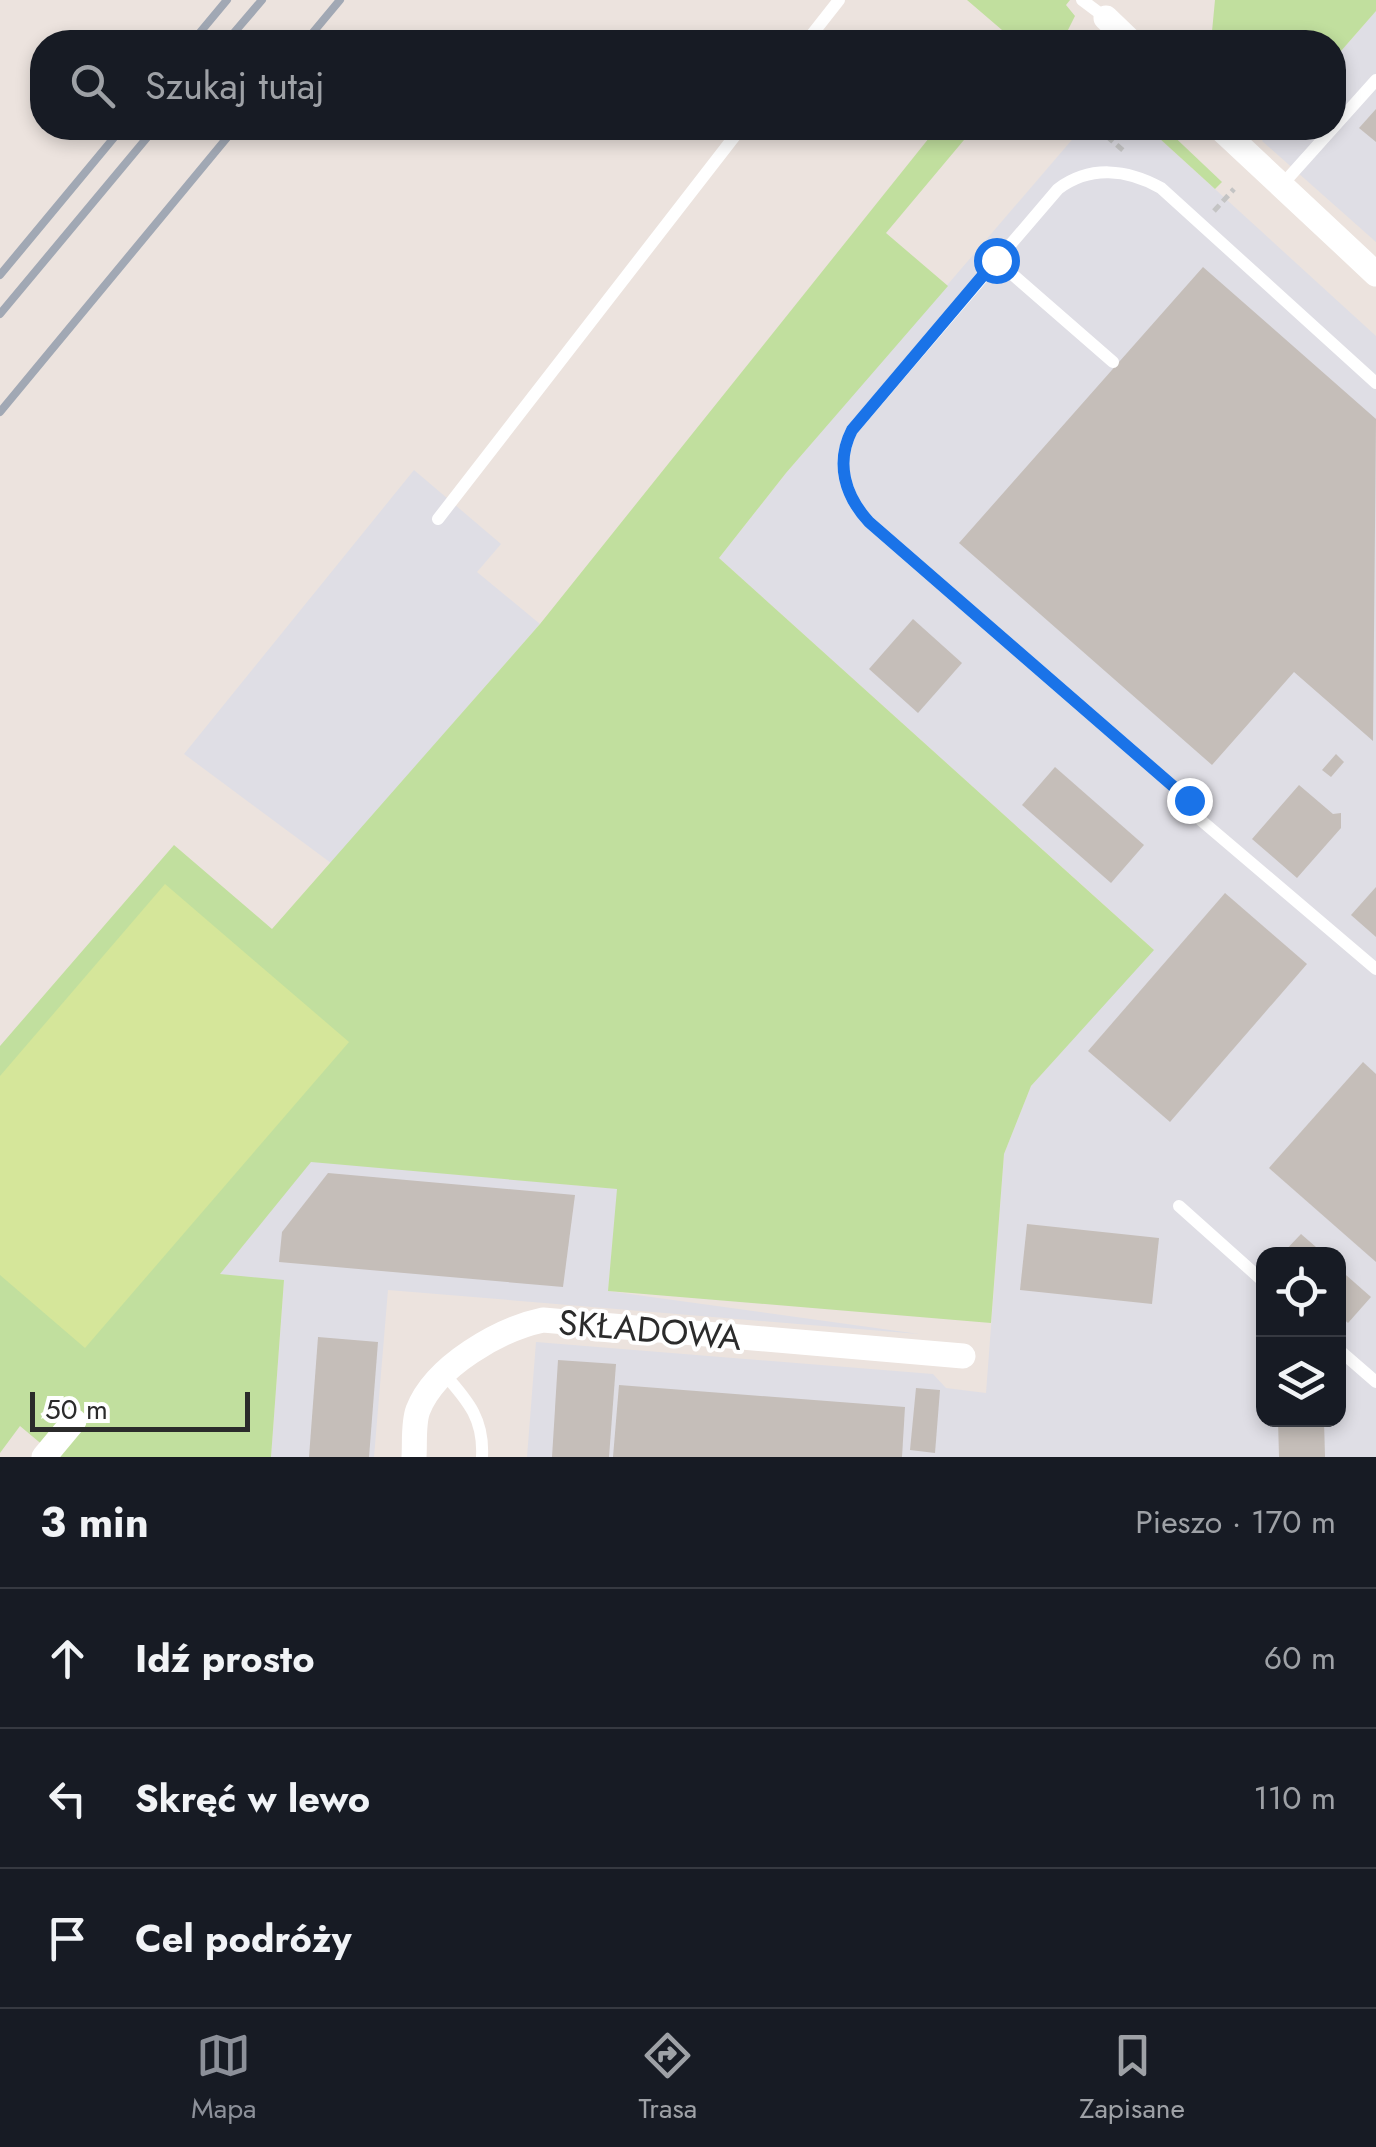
<!DOCTYPE html>
<html lang="pl">
<head>
<meta charset="utf-8">
<style>
  body { margin:0; font-family:Jost,sans-serif; background:#20242c; color:#f1f3f6 }
  .controls { position:absolute; right:30px; bottom:30px; display:grid; overflow:hidden; border-radius:20px; box-shadow:0 5px 15px #0003 }
  .controls button { width:90px; height:90px; display:grid; place-items:center; padding:0; border:0; border-bottom:2px solid #363941; background:#171b24; color:#f1f3f6; font:50px sans-serif }
  .scale { position:absolute; left:30px; bottom:25px; width:220px; box-sizing:border-box; padding-left:10px; border:5px solid #2b2b2b; border-top:0; font-size:28px; line-height:35px; white-space:nowrap; color:#2b2b2b; -webkit-text-stroke:8px #fff; paint-order:stroke }
  .stop { position:absolute; width:30px; height:30px; margin:-22px; border:8px solid #1a73e8; border-radius:50%; background:#fff }
  .stop.end { background:#1a73e8; border-color:#fff; box-shadow:0 2px 10px #0008 }
  .list { margin:0; padding:0; list-style:none }
  h2 { display:flex; justify-content:space-between; align-items:center; height:130px; margin:0; padding:0 40px; font-size:42px }
  h2 small { font-size:32px; font-weight:400; color:#9ea1a6 }
  .list li { display:grid; grid-template-columns:65px 1fr auto; gap:30px; align-items:center; box-sizing:border-box; height:140px; padding:0 40px; border-top:2px solid #363941 }
  .list b { display:block; font-size:38px; white-space:nowrap }
  .list em { font-size:32px; font-style:normal; color:#9ea1a6 }
  .icon { flex:none; width:55px; height:55px; fill:none; stroke:currentColor; stroke-width:2; stroke-linecap:round; stroke-linejoin:round }
  .map { position:relative; flex:none; width:1376px; height:1457px; overflow:hidden }
  .search { position:absolute; background:#171b24; box-shadow:0 5px 15px #0003; left:30px; right:30px; top:30px; height:110px; display:flex; align-items:center; gap:25px; box-sizing:border-box; padding:0 35px; border-radius:40px; color:#9ea1a6; font-size:38px }
  .sheet { height:550px; background:#171b24 }
  nav { display:flex; justify-content:space-around; align-items:center; box-sizing:border-box; height:140px; border-top:2px solid #363941; background:#171b24; font-size:28px; color:#9ea1a6 }
  nav a { display:grid; justify-items:center; gap:5px }
  nav .on { color:#8c9099 }
  .map>svg:first-child { display:block }
</style>
</head>
<body>
<div class="map">
<svg width="1376" height="1457" viewBox="0 0 1376 1457">
  <rect width="100%" height="100%" fill="#ece3de"/>
  <g fill="#dfdee5" fill-rule="evenodd">
    <polygon points="1376,11 1376,242 1262,141 1274,128 1334,128 1334,59"/>
    <path d="M1082,128H1148L1376,336V1457H527L536,1342L933,1374L946,1388L986,1393L1004,1154L1031,1086L1153,949L719,558L786,473ZM1264,1254H1338V1420H1264Z"/>
    <polygon points="414,470 501,544 477,572 540,624 331,863 184,754"/>
    <polygon points="311,1161 618,1189 608,1291 919,1334 388,1290 374,1457 271,1457 284,1281 219,1275"/>
  </g>
  <g fill="#c1df9e">
    <polygon points="967,0 1070,0 1066,5 1075,16 1062,42 1005,42 1009,36"/>
    <polygon points="1215,0 1376,0 1376,11 1334,59 1334,42 1211,42"/>
    <polygon points="937,128 974,128 886,233 948,286 786,473 719,558 1154,950 1031,1086 1004,1154 991,1323 608,1291 617,1189 311,1162 220,1274 284,1280 271,1457 57,1457 20,1426 0,1453 0,1046 174,845 272,929 540,624"/>
    <polygon points="1148,128 1165,128 1222,182 1215,189"/>
  </g>
  <polygon fill="#d5e69a" points="165,884 349,1042 85,1348 0,1275 0,1076"/>
  <g fill="#c5beb9">
    <polygon points="1376,109 1376,142 1359,128"/>
    <polygon points="1203,267 1376,419 1373,741 1294,672 1212,765 959,543"/>
    <polygon points="913,619 962,663 918,713 869,669"/>
    <polygon points="1336,754 1344,762 1331,777 1322,770"/>
    <polygon points="1055,767 1144,845 1111,883 1022,805"/>
    <polygon points="1299,785 1333,814 1341,813 1341,828 1297,878 1252,839"/>
    <polygon points="1376,887 1376,937 1351,915"/>
    <polygon points="1225,893 1307,964 1170,1122 1088,1051"/>
    <polygon points="1363,1062 1376,1074 1376,1262 1269,1168"/>
    <polygon points="328,1173 575,1195 563,1287 279,1262 282,1232"/>
    <polygon points="1027,1224 1159,1238 1152,1304 1020,1290"/>
    <polygon points="1301,1234 1324,1254 1282,1254"/>
    <polygon points="1338,1268 1371,1297 1348,1323 1338,1314"/>
    <polygon points="318,1337 378,1342 369,1457 309,1457"/>
    <polygon points="558,1360 616,1364 609,1457 552,1457"/>
    <polygon points="619,1385 905,1407 902,1457 613,1457"/>
    <polygon points="916,1388 940,1390 935,1453 910,1450"/>
    <polygon points="1278,1420 1324,1420 1325,1457 1279,1457"/>
  </g>
  <g fill="none" stroke-linecap="round" stroke-linejoin="round">
    <g stroke="#c4c4c4" stroke-width="5" stroke-dasharray="8 5" stroke-linecap="butt">
      <polyline points="1097,128 1125,152"/>
      <polyline points="1214,211 1234,189"/>
    </g>
    <g stroke="#fff" stroke-width="12">
      <polyline points="1082,0 1106,18"/>
      <polyline points="806,42 839,0"/>
      <polyline points="1281,186 1376,80"/>
      <polyline points="996,260 1113,362"/>
      <path d="M1376,383L1161,188C1127,169 1090,165 1058,189L852,430C835,463 845,496 869,522L1189,800L1196,816L1376,969"/>
      <polyline points="438,519 741,128"/>
      <polyline points="1179,1206 1264,1282"/>
      <polyline points="1338,1349 1376,1382"/>
      <path d="M446,1376C469,1402 484,1420 482,1457"/>
    </g>
    <g stroke="#fff" stroke-width="25">
      <polyline points="1106,18 1131,42"/>
      <polyline points="1220,128 1376,274"/>
      <polyline points="44,1457 74,1421"/>
      <path d="M414,1457C415,1443 413,1423 418,1410C435,1366 500,1329 543,1320L963,1356"/>
    </g>
    <g stroke="#a1a8b4" stroke-width="8">
      <polyline points="192,42 227,0"/>
      <polyline points="226,42 262,0"/>
      <polyline points="305,42 340,0"/>
      <polyline points="0,275 122,128"/>
      <polyline points="0,314 155,128"/>
      <polyline points="0,412 235,128"/>
    </g>
  </g>
  <g fill="none" stroke-linecap="round" stroke-linejoin="round">
    <path stroke="#1a73e8" stroke-width="12" d="M996,260L852,430C835,463 845,496 869,522L1189,800"/>
  </g>
  <g text-anchor="middle" dominant-baseline="central" stroke-width="8" stroke-linejoin="round" paint-order="stroke">
    <g font-size="35" fill="#2b2b2b" stroke="#fff">
      <text transform="translate(650 1330) rotate(5)">SKŁADOWA</text>
    </g>
  </g>
</svg>
<div class="controls">
<button><svg class="icon" aria-label="locate" viewBox="0 0 24 24"><circle cx="12" cy="12" r="6"/><path d="M12 2v4M12 18v4M2 12h4M18 12h4"/></svg></button>
<button><svg class="icon" aria-label="layers" viewBox="0 0 24 24"><path d="M12 4l9 5-9 5-9-5zM3 14l9 5 9-5"/></svg></button>
</div>
<div class="scale">50 m</div>
<div class="stop" style="left:996px;top:260px"></div>
<div class="stop end" style="left:1189px;top:800px"></div>
<div class="search"><svg class="icon" aria-label="search" viewBox="0 0 24 24"><circle cx="10" cy="10" r="6"/><path d="M15 15l6 6"/></svg>Szukaj tutaj</div>
</div>
<section class="sheet">
<h2>3 min<small>Pieszo · 170 m</small></h2>
<ul class="list">
<li><svg class="icon" aria-label="ahead" viewBox="0 0 24 24"><path d="M12 20V5M6 11l6-6 6 6"/></svg><div><b>Idź prosto</b></div><em>60 m</em></li>
<li><svg class="icon" aria-label="left" viewBox="0 0 24 24"><path d="M17 20v-9H6M10 6l-5 5 5 5"/></svg><div><b>Skręć w lewo</b></div><em>110 m</em></li>
<li><svg class="icon" aria-label="arrive" viewBox="0 0 24 24"><path d="M6 21V4h12l-3 4 3 4H6"/></svg><div><b>Cel podróży</b></div></li>
</ul>
</section>
<nav>
<a class="on"><svg class="icon" aria-label="map" viewBox="0 0 24 24"><path d="M3 6l6-2 6 2 6-2v14l-6 2-6-2-6 2zM9 4v14M15 6v14"/></svg>Mapa</a>
<a><svg class="icon" aria-label="directions" viewBox="0 0 24 24"><path d="M12 3l9 9-9 9-9-9zM9 14v-3h6M13 9l2 2-2 2"/></svg>Trasa</a>
<a><svg class="icon" aria-label="saved" viewBox="0 0 24 24"><path d="M7 4h10v16l-5-4-5 4z"/></svg>Zapisane</a>
</nav>
</body>
</html>
